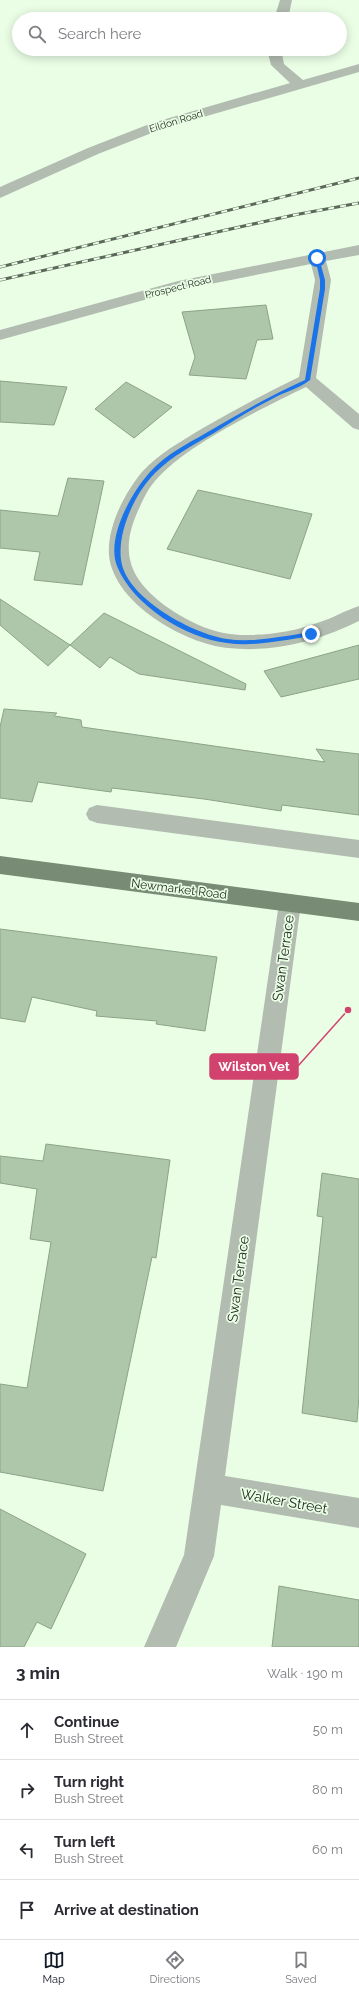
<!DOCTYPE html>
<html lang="en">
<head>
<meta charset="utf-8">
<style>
  body { margin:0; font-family:Raleway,sans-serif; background:#f2f2f3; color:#2b2b33 }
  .stop { position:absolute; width:12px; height:12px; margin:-9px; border:3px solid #1a73e8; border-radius:50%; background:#fff }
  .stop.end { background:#1a73e8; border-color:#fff; box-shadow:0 1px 4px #0008 }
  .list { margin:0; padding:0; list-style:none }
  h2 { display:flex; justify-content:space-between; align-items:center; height:52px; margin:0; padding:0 16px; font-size:17px }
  h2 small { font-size:13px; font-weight:400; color:#7c7c81 }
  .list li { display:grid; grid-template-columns:26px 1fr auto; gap:12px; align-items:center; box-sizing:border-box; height:60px; padding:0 16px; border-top:1px solid #e1e1e2 }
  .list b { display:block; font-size:15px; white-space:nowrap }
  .list p { margin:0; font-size:13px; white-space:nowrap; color:#7c7c81 }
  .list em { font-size:13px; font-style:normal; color:#7c7c81 }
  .icon { flex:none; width:22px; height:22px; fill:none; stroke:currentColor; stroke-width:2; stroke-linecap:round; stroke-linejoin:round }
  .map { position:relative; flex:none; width:359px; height:1647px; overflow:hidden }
  .search { position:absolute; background:#fff; box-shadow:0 2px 10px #0003; left:12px; right:12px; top:12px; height:44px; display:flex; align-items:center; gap:10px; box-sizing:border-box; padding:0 14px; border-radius:22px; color:#7c7c81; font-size:15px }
  .sheet { height:292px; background:#fff }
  nav { display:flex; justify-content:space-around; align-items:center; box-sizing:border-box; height:56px; border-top:1px solid #e1e1e2; background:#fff; font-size:11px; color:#7c7c81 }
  nav a { display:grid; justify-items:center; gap:2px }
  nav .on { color:#111827 }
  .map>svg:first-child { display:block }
</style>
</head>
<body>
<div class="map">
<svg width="359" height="1647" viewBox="0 0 359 1647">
  <rect width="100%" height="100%" fill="#eafee6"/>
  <g fill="#aec6aa" stroke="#8ca388">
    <polygon points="266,305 273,339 257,340 246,379 189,375 195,357 182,312"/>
    <polygon points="0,381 67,387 54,425 0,422"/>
    <polygon points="126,382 172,407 134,438 95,409"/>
    <polygon points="68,478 104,481 82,585 34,580 40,552 0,548 0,510 58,516"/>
    <polygon points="198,490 312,514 290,579 167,549"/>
    <polygon points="0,599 70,645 48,666 0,625"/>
    <polygon points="104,613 246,684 245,690 139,674 110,657 100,668 70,645"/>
    <polygon points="359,645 359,679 281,697 264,671"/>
    <polygon points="4,709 57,713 54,716 81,720 82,727 325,762 316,749 359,754 359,815 282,805 281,811 204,799 112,788 111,792 38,782 32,802 0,798 0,727"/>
    <polygon points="0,929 217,957 205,1031 156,1024 157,1021 96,1016 97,1011 32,997 25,1022 0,1018"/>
    <polygon points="46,1144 170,1160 156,1258 152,1257 103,1491 0,1472 0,1384 27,1388 51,1242 30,1239 37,1189 0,1183 0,1156 43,1161"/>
    <polygon points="322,1173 359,1179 359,1396 357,1422 302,1413 323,1217 317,1216"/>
    <polygon points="0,1509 86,1554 51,1629 37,1622 24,1647 0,1647"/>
    <polygon points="279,1586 359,1600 359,1647 272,1647"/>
  </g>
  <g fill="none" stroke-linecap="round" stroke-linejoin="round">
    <g fill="#b2bcb0" fill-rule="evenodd">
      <polygon points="280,0 292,0 288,19 274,19"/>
      <polygon points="267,49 281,49 284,64 303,80 359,64 359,72 162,129 98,154 0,198 0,187 88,148 152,123 290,83 271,65"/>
      <path d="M359,245V255L326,261L331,280L316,378L359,414V430L353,428L306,387C263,408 185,445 155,481C147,490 142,502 137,513C118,557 133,583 170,609C194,625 217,635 246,635C271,635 296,631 320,622C333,618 346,610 359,606V621C319,641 273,653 228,648C185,644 113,603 109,555C107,527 124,494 142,472C159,453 182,441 203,428C234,410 266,393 299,377L315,280L311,264L180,290L0,340V330L178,281Z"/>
      <polygon points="97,805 359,840 359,858 97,823 89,820 86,814 89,808"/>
      <polygon points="290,894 298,896 301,903 225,1476 359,1498 359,1528 221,1505 214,1556 176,1647 144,1647 184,1555 279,903 282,896"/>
    </g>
    <polygon fill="#788b75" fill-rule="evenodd" points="0,856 359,903 359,921 0,874"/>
    <defs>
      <g id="rail">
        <polyline points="0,267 359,178"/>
        <polyline points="0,280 294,215 359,203"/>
      </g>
    </defs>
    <use href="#rail" stroke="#5b6758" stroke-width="3"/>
    <use href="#rail" stroke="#eafee6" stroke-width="2" stroke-dasharray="6" stroke-linecap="butt"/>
  </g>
  <path fill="#1a73e8" d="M315,257L319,258L325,280V289L310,380C299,389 284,392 272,399C252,409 233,421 214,433C193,445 172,456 155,473C134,494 115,536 122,565C131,600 193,634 227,639C254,643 284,636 311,632L314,634L311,636C284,640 254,647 227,643C186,638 133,606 117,566C106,538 131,493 150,472C165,455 187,444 206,433C239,414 271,395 305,380L320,289V280Z"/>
  <g text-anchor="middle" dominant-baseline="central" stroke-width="3.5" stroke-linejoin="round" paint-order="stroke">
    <g font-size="10" fill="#1e271c" stroke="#eafee6">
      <text transform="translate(176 121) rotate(-17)">Eildon Road</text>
      <text transform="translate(178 287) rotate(-14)">Prospect Road</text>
    </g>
    <g font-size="12" fill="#1e271c" stroke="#eafee6">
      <text transform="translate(179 889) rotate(7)">Newmarket Road</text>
    </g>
    <g font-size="14" fill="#1e271c" stroke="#eafee6">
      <text transform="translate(283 958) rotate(-82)">Swan Terrace</text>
      <text transform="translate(238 1279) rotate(-82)">Swan Terrace</text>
      <text transform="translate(284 1501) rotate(10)">Walker Street</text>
    </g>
  </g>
  <path fill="none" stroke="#d1436e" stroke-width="1.5" d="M348 1010L298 1066"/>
  <circle fill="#d1436e" stroke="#eafee6" stroke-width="1.5" cx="348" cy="1010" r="4"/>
  <rect fill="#d1436e" stroke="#d1436e" stroke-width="1.5" x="210" y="1054" width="88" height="25" rx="4"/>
  <g font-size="13" text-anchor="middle" font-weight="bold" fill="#fff">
    <text x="254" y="1071">Wilston Vet</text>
  </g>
</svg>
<div class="stop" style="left:317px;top:258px"></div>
<div class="stop end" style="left:311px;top:634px"></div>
<div class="search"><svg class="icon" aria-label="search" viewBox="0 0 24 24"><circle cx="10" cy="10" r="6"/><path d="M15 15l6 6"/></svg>Search here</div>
</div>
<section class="sheet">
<h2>3 min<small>Walk · 190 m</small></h2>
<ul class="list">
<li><svg class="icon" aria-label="ahead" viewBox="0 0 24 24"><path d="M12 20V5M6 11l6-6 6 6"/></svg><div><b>Continue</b><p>Bush Street</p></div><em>50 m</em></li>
<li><svg class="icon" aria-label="right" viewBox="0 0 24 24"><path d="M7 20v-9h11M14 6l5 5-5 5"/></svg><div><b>Turn right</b><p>Bush Street</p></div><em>80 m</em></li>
<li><svg class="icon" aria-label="left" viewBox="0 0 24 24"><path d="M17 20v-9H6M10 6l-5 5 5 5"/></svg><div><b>Turn left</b><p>Bush Street</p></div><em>60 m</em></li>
<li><svg class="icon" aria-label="arrive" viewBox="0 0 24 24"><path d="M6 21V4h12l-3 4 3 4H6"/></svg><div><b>Arrive at destination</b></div></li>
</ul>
</section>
<nav>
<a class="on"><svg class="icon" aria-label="map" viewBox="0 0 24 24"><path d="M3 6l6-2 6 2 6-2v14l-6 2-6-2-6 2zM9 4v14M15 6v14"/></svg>Map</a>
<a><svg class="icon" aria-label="directions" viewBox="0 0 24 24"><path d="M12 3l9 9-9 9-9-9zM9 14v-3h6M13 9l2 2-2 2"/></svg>Directions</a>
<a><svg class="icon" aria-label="saved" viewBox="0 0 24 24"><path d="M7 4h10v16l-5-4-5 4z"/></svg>Saved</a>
</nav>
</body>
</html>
